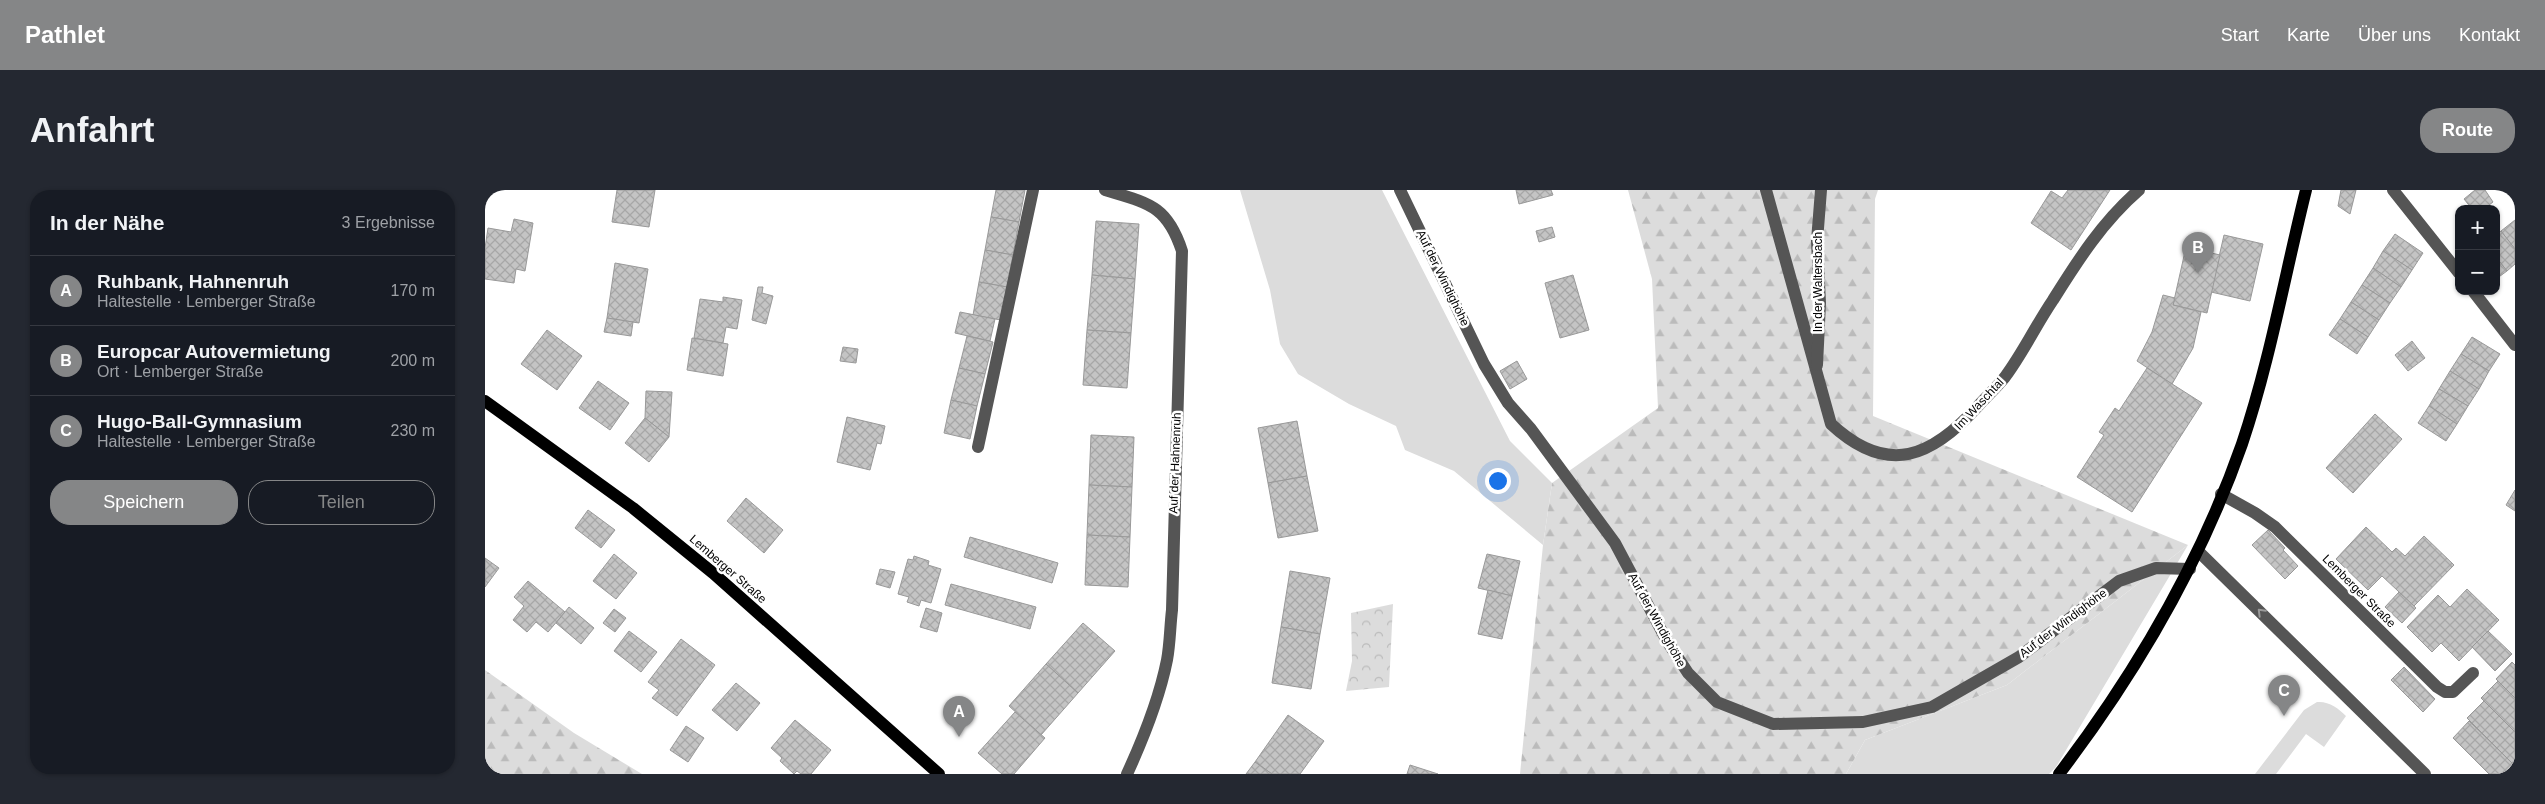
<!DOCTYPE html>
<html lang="de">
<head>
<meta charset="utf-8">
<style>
  body { margin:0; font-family:Arial,sans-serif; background:#242831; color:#f1f3f6 }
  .controls { position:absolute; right:15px; top:15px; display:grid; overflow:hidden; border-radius:10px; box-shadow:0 1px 4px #0004 }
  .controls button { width:45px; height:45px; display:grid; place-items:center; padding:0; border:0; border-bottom:1px solid #363941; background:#171b24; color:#f1f3f6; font:25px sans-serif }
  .you { position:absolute; left:1012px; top:290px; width:18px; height:18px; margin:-12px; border:4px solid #fff; border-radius:50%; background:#1a73e8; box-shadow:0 0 0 8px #1a73e833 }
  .badge { display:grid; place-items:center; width:32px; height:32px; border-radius:50%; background:#858687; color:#fff; font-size:16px; font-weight:700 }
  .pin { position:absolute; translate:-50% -41px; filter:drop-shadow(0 1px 2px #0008) }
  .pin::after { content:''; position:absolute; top:26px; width:18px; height:15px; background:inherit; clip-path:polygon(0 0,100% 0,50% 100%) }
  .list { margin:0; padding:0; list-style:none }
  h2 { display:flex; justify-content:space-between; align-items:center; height:65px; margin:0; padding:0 20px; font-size:21px }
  h2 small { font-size:16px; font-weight:400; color:#9ea1a6 }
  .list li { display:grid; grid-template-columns:32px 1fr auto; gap:15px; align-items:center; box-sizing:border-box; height:70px; padding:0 20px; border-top:1px solid #363941 }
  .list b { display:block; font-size:19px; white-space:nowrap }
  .list p { margin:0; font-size:16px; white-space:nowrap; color:#9ea1a6 }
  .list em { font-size:16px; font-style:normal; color:#9ea1a6 }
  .actions { display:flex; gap:10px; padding:15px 20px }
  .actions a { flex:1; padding:11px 0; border:1px solid #858687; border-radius:20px; text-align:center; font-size:18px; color:#858687 }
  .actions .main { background:#858687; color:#fff }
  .map { position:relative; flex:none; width:2030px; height:584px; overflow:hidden; border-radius:20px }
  header { display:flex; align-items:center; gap:30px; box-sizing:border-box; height:70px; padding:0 25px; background:#858687; color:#fff }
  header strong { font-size:24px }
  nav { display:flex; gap:28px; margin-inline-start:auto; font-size:18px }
  .intro { display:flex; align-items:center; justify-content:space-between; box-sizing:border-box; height:120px; padding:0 30px }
  h1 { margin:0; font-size:35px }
  .button { padding:12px 22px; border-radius:20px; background:#858687; color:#fff; font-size:18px; font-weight:700 }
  main { display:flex; gap:30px; padding:0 30px }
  aside { flex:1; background:#171b24; border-radius:20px; box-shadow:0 1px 4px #0004 }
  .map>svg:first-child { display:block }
</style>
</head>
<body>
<header>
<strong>Pathlet</strong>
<nav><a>Start</a><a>Karte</a><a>Über uns</a><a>Kontakt</a></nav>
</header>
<div class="intro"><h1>Anfahrt</h1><a class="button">Route</a></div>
<main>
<aside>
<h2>In der Nähe<small>3 Ergebnisse</small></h2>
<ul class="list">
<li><span class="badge">A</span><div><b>Ruhbank, Hahnenruh</b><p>Haltestelle · Lemberger Straße</p></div><em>170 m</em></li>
<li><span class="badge">B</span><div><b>Europcar Autovermietung</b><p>Ort · Lemberger Straße</p></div><em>200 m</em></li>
<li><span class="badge">C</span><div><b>Hugo-Ball-Gymnasium</b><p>Haltestelle · Lemberger Straße</p></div><em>230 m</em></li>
</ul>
<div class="actions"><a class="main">Speichern</a><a>Teilen</a></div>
</aside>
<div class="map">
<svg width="2030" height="584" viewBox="0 0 2030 584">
  <defs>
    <pattern id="forest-firs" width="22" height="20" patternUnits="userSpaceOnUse" patternTransform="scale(1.25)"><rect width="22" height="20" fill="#dcdcdc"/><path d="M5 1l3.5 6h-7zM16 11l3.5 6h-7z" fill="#bbb"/></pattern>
    <pattern id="park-crowns" width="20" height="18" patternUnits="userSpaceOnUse" patternTransform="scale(1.25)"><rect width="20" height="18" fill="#dcdcdc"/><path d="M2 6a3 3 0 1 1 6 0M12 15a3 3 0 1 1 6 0" fill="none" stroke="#bbb"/></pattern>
    <pattern id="building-cross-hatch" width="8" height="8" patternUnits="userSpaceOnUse" patternTransform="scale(1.25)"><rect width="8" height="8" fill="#c4c4c4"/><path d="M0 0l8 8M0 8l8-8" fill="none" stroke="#a7a7a7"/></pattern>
  </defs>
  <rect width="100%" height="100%" fill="#fff"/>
  <g fill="#dcdcdc">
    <polygon points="755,0 897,0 1025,251 1067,293 1058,355 969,281 920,260 911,236 864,214 813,184 795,154 785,100"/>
    <polygon points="1703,355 1571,577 1564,584 1361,584 1380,550 1522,495"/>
    <path d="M1832,512C1844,511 1853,518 1861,526L1839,557L1821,544L1791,584H1770L1819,520Z"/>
  </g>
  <g fill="url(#forest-firs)">
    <polygon points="1143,0 1393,0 1390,9 1388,226 1703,355 1522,495 1380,550 1361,584 1035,584 1058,355 1067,293 1173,218 1167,89"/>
    <polygon points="0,480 89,543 157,584 0,584"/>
  </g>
  <polygon fill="url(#park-crowns)" points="908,414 904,497 861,501 867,471 866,423"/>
  <g fill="url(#building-cross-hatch)" stroke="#999">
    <polygon points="132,0 170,0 164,37 127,32"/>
    <polygon points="511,0 540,0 534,32 506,27"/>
    <polygon points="1031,0 1066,0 1068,5 1034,14"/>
    <polygon points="1583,0 1625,0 1586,60 1546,33 1566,1 1577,8"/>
    <polygon points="1856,0 1871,0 1865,24 1853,16"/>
    <polygon points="1990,0 2000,0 2008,12 1999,19 1987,19 1979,9"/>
    <polygon points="506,27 534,32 528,65 500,60"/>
    <polygon points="29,29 48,33 40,81 31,79 29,93 0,89 0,58 3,38 26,42"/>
    <polygon points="2030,30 2030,59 2016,41"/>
    <polygon points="611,31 654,34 650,89 607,85"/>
    <polygon points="1067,37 1070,47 1054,52 1051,41"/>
    <polygon points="2016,41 2030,59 2030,74 2022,81 2011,67 2011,45"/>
    <polygon points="1910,44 1938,63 1927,80 1898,61"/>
    <polygon points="1739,45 1778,54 1765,111 1726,102"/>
    <polygon points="1701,57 1735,65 1722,123 1688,115"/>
    <polygon points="500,60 528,65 522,97 494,92"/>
    <polygon points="1898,61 1927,80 1916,97 1888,78"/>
    <polygon points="2011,67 2022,81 2011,89"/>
    <polygon points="130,73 163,79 154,133 122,128"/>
    <polygon points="1888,78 1916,97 1905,113 1877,95"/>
    <polygon points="607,85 650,89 646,143 602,140"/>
    <polygon points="1088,85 1104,140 1075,148 1060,93"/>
    <polygon points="494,92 522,97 516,130 488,125"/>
    <polygon points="1877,95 1905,113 1894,130 1866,112"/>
    <polygon points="273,97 278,97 277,103 288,106 281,134 267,130"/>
    <polygon points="1678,105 1690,108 1688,115 1716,122 1708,158 1687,194 1652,171 1667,142"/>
    <polygon points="238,107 257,110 252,139 241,137 238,153 209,148 215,109 238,112"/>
    <polygon points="1866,112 1894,130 1883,147 1855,129"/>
    <polygon points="475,122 510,129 505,151 470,143"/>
    <polygon points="122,128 148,132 146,146 119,142"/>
    <polygon points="1855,129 1883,147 1872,164 1844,145"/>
    <polygon points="62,140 97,166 72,200 36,174"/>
    <polygon points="602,140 646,143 642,198 598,195"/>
    <polygon points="482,146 508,152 500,184 474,178"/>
    <polygon points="1987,147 2015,164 2004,181 1976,164"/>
    <polygon points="207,148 243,154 238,186 202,180"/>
    <polygon points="1927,151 1940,168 1923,181 1910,165"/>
    <polygon points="358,157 373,159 371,173 355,171"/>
    <polygon points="1976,164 2004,181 1994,199 1965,181"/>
    <polygon points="1032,171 1042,189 1025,199 1015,181"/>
    <polygon points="474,178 500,184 492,216 466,210"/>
    <polygon points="1662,178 1717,213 1647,322 1592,287 1619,245 1614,242 1630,218 1634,221"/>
    <polygon points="1965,181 1994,199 1983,216 1954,199"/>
    <polygon points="113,191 144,213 125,240 94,218"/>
    <polygon points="1954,199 1983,216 1972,234 1944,216"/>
    <polygon points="161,201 187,202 184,247 160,228"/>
    <polygon points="466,210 492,216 485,249 459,243"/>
    <polygon points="1944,216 1972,234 1961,251 1933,233"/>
    <polygon points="1890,224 1917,249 1868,303 1841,278"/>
    <polygon points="362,227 400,236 396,254 392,253 385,280 352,272"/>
    <polygon points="160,228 184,247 164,272 140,253"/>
    <polygon points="812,231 822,286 783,293 773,238"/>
    <polygon points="606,245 649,247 647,297 604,295"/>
    <polygon points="822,286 833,341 793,348 783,293"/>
    <polygon points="604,295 647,297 645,347 602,345"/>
    <polygon points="2030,300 2030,321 2021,315"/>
    <polygon points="261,308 298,340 279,363 242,331"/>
    <polygon points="103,320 130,340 116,358 90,338"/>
    <polygon points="1881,337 1907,362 1911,358 1920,366 1939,346 1969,375 1929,416 1897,386 1883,400 1851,369"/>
    <polygon points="1783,340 1800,358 1798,360 1813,376 1800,389 1767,355"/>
    <polygon points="602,345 645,347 643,397 600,395"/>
    <polygon points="485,347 573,373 567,393 479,367"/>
    <polygon points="129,364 152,383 131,409 108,391"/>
    <polygon points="1002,364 1035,371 1027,406 993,398"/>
    <polygon points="429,366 444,371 443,375 456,379 446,413 436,410 434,416 422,412 424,407 413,404 423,369 428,370"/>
    <polygon points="0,368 14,378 0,397"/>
    <polygon points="395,379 410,382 405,398 391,394"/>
    <polygon points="805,381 845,388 835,444 796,437"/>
    <polygon points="43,391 80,422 63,442 51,432 42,442 28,430 39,416 29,407"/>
    <polygon points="466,394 551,417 545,439 460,415"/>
    <polygon points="1982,399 2014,430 1974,471 1956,453 1947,462 1922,437 1953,405 1965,417"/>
    <polygon points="1003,400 1027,406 1017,449 993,444"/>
    <polygon points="1914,402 1931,418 1917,433 1900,417"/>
    <polygon points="84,417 109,438 96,454 71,433"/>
    <polygon points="441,418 457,423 452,442 435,437"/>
    <polygon points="129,419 141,428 130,442 118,433"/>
    <polygon points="598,433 630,461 593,503 561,474"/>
    <polygon points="796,437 835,444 826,499 787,493"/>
    <polygon points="144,441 172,462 156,482 129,461"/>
    <polygon points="2003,441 2027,464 2010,481 1987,457"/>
    <polygon points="196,449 230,475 192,526 167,508 174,500 163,492"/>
    <polygon points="2027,472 2030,475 2030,508 2011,489"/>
    <polygon points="561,474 593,503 556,545 524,516"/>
    <polygon points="1919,477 1950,509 1938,522 1906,490"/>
    <polygon points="2013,491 2030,508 2030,542 1996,508"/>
    <polygon points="251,493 275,513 252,541 227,520"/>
    <polygon points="1999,511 2030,542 2030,576 1982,528"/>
    <polygon points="530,522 560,548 529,584 517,584 493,563"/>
    <polygon points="803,525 839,551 815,584 787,584 770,572"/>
    <polygon points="310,530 346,560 326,584 316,584 312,581 309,584 295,571 297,568 286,558"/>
    <polygon points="1984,531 2030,576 2030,584 2004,584 1968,548"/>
    <polygon points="201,536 219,548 203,572 185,560"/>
    <polygon points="770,572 787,584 761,584"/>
    <polygon points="925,575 953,584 922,584"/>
  </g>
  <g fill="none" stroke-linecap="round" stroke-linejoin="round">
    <g stroke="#555" stroke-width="12">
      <path d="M620,0C663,13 682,15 697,61L687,420C685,437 685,454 682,470C674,510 659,547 642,584"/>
      <polyline points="915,0 999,174 1023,213 1046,239 1130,353 1182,451 1203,483 1232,512 1288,534 1378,532 1447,517 1534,467 1634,391 1671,378 1705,379"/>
      <path d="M1281,0L1346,234C1403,287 1447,267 1494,215C1502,206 1512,197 1520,187C1538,163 1551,135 1568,110C1593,70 1618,31 1654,0"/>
      <polyline points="1908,0 1974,83"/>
      <polyline points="1988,101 2030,155"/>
      <polyline points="1332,175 1335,113 1332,51 1336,0"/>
      <polyline points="493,257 548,0"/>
      <polyline points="1736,304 1770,323 1790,337 1952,497 1960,502 1968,502 1988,483"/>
      <polyline points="1713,361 1940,584"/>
    </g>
    <g stroke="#000" stroke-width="12">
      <polyline points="0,211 148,318 228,383 454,584"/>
      <path d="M1574,584C1651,483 1715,374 1757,254C1785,171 1800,84 1821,0"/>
    </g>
  </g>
  <defs><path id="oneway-chevron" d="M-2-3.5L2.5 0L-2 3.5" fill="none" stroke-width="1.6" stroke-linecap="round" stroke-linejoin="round" transform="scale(1.25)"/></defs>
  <use stroke="#999" href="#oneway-chevron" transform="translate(1776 422) rotate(-135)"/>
  <g text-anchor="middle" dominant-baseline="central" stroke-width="5" stroke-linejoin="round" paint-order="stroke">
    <g font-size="12" fill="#000" stroke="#fff">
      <text transform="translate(958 88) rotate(64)">Auf der Windighöhe</text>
      <text transform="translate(1333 92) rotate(-90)">In der Waltersbach</text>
      <text transform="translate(1494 214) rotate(-47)">Im Waschtal</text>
      <text transform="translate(690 273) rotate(-88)">Auf der Hahnenruh</text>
      <text transform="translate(243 379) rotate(41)">Lemberger Straße</text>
      <text transform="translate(1874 401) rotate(45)">Lemberger Straße</text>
      <text transform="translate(1172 430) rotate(61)">Auf der Windighöhe</text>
      <text transform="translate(1578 433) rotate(-37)">Auf der Windighöhe</text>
    </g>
  </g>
</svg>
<div class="controls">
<button>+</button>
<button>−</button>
</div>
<div class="you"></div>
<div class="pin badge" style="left:474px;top:547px">A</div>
<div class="pin badge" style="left:1713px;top:83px">B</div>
<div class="pin badge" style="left:1799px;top:526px">C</div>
</div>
</main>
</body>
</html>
